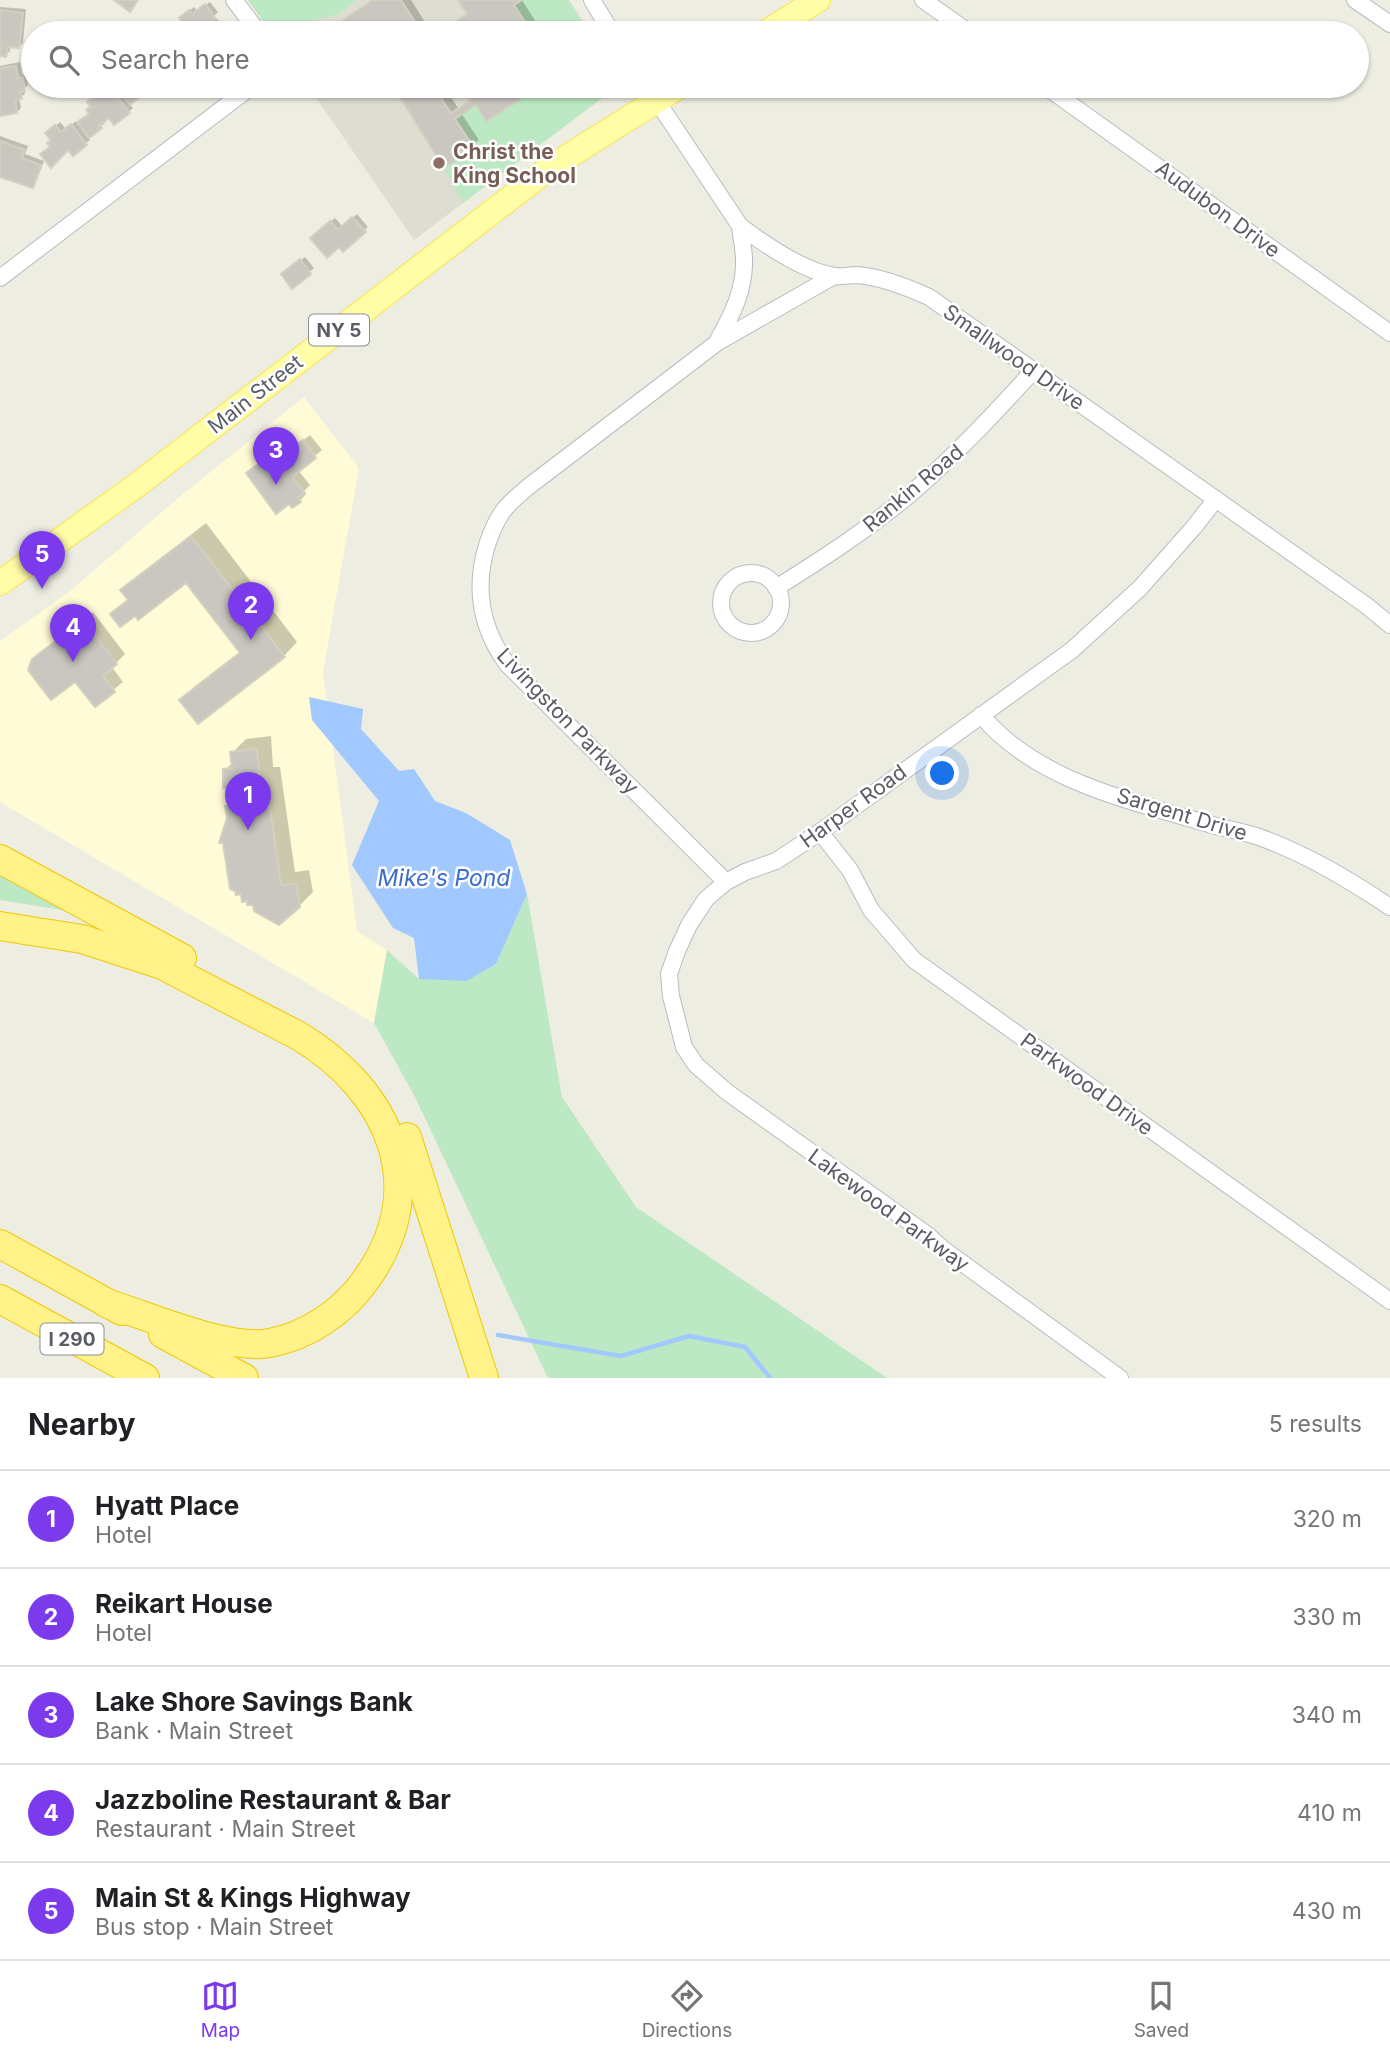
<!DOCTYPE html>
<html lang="en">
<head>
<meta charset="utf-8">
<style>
  body { margin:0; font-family:Inter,sans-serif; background:#f2f2f2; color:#202124 }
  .you { position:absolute; left:943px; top:774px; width:24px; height:24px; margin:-18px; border:5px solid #fff; border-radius:50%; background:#1a73e8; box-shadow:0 0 0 10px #1a73e833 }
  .badge { display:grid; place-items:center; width:46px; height:46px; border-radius:50%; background:#7c3aed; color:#fff; font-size:23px; font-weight:700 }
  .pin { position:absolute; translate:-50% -58px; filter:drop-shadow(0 2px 4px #0008) }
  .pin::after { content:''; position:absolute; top:37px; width:24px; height:21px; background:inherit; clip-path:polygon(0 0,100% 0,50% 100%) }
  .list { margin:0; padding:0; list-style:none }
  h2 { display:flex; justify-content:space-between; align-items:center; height:91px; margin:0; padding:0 28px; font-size:30px }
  h2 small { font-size:23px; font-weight:400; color:#757577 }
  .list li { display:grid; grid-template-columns:46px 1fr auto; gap:21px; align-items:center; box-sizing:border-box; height:98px; padding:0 28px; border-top:2px solid #e0e0e0 }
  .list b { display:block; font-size:26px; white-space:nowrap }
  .list p { margin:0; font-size:23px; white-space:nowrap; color:#757577 }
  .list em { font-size:23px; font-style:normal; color:#757577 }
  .icon { flex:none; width:38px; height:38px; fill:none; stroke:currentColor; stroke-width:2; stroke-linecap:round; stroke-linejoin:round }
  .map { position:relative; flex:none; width:1390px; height:1378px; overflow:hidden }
  .search { position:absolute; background:#fff; box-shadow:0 2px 5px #0004; left:21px; right:21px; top:21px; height:77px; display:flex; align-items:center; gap:18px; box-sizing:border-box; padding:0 24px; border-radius:38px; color:#757577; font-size:26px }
  .sheet { height:581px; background:#fff }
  nav { display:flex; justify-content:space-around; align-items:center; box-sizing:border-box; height:98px; border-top:2px solid #e0e0e0; background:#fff; font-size:19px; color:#757577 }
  nav a { display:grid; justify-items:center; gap:4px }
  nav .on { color:#7c3aed }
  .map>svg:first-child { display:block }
</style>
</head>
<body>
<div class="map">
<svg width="1390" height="1378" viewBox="0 0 1390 1378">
  <rect width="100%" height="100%" fill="#eeede2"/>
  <polygon fill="#fffbd6" points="304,397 359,468 323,672 357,931 387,950 374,1023 0,802 0,641 69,592 183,494"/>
  <g fill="#deddd1">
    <polygon points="248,0 569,0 591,33 271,33"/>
    <polygon points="308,86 618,86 414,240"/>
  </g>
  <g fill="#bce8c3">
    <path d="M248,0H356C344,11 334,18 318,18V22L283,33H271Z"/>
    <polygon points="522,0 568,0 589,33 532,33 514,5"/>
    <polygon points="542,86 549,86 552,90 558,86 618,86 463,203 444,168 473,149 455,119 476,105 486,121"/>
    <polygon points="0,867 68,911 0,900"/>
    <polygon points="527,894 562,1097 636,1207 887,1378 548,1378 414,1095 374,1023 387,950 419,979 496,964"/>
  </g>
  <polygon fill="#a1c9ff" points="309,697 363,709 361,729 399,771 414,769 435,801 466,813 510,840 527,894 496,964 466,981 419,979 414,938 393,928 352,865 379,801 312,720"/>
  <g fill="#0003">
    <polygon points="372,0 411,0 432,33 346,33 340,23"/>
    <polygon points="460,0 522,0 543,33 488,33 482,24 472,18 460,20 468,13"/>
    <polygon points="210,2 218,12 214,16 230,32 182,33 189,28 185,14 194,7 197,11"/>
    <polygon points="0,7 26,9 23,43 19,47 10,46 10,51 6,55 0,55"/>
    <polygon points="20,62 22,75 26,74 28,85 24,89 25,94 19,98 21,108 17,112 0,105 0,66"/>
    <polygon points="126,86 162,86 153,93 149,88 129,103 133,108 129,112 109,116 103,120 105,123 88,137 90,140 73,154 69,147 52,146 52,129 60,122 66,129 76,121 78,124 90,113 93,99 103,91 106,96 117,87 120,91"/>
    <polygon points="395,86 444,86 458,108 471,99 467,94 476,86 539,86 487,119 476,103 461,113 479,140 444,165"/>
    <polygon points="0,136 28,146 25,154 44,161 36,182 32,186 0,175"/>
    <polygon points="357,214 368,227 343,249 339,245 316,234 335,218 343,227"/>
    <polygon points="305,257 314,268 293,286 287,271"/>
    <polygon points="310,435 322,450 298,470 310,485 304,491 306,494 300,501 255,467 284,444 289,451"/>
    <polygon points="206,523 297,642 284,656 181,700 195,686 241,651 186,580 135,613 112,615 129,598 123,590 137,577"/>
    <polygon points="93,612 125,654 112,667 123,682 95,705 76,679 43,651"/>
    <polygon points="271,736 273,767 280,767 295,872 309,870 313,892 299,906 255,903 229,818 227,807 230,804 225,770 233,762 232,753 246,739"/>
  </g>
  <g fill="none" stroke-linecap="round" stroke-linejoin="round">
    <polyline stroke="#a1c9ff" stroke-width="4.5" points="498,1335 621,1356 689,1336 745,1347 770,1378"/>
  </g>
  <g fill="#c9c7bf" stroke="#d3d0c0" stroke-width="2">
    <polygon points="114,0 138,0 130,12"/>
    <polygon points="373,0 401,0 422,33 344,33 338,23"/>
    <polygon points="458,0 522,0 514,5 532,33 486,33 482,26 477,29 471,20 462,26 458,20 467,14"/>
    <polygon points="205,4 215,18 211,21 224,33 191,33 179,18 189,10 192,14"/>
    <polygon points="0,10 23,13 19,48 8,47 6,57 0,56"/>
    <polygon points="16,66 18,78 23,77 25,91 20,92 22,99 15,100 17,113 0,116 0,68"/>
    <polygon points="124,86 165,86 152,95 148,90 130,105 119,90"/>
    <polygon points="393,86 433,86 451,113 470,101 465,94 477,86 542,86 486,121 476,105 455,119 474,148 444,168"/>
    <polygon points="112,90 130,113 114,125 109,118 100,125 102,128 89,138 77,122 89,114 86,110 90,107 87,102 98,94 101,98"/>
    <polygon points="71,124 87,145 73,156 68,150 51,168 40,154 50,147 47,143 51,140 45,133 55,125 61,132"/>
    <polygon points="0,141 25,150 22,158 41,165 33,188 0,177"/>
    <polygon points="352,217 366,232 343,252 339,247 327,258 310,238 330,221 338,230"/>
    <polygon points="300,259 311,274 292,289 281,274"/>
    <polygon points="303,440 316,458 292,477 305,493 298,498 301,502 292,508 289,504 276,514 246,473 277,450 282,456"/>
    <polygon points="191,536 285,657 198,724 179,700 240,653 186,583 138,620 135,616 120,627 110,614 128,600 120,590"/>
    <polygon points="83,620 117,664 103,676 115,692 95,707 75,682 51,700 28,670 32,659"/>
    <polygon points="257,749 260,780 266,780 281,885 296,883 300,907 279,925 254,911 253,905 247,905 247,901 242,902 241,894 236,895 235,891 230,889 223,843 219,843 227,818 225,806 228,806 227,789 223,788 223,769 232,768 230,752"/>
  </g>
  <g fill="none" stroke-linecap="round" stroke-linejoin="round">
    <defs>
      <g id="street">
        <polyline points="234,0 259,33"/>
        <polyline points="592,0 612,33"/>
        <polyline points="923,0 970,33"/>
        <polyline points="1355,0 1390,24"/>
        <path d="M647,86L740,226C764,244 805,272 835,276C842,277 850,275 857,275C882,277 907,287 929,297L1367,606L1390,625"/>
        <polyline points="1045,86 1390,333"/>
        <polyline points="0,278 252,86"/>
        <path d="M718,340C732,315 745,289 744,260C744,249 741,237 740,226"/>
        <circle cx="751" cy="603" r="30"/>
        <path d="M776,588C822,559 867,530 909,495C954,457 994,414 1034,370"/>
        <path d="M981,715C1037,782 1132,801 1212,825C1228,829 1244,832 1259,837C1306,854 1348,879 1390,907"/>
        <polyline points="820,832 850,870 871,910 914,960 1390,1301"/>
        <path d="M726,882L507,664C480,627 474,588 487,545C491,533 496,520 504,510C510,502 520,494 528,487L718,342L834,276"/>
        <polyline points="1120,1378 943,1249 929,1236 727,1092 696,1065 684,1047 671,996 669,974 677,951 689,925 706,899 726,882 745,872 776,861 820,832 1072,650 1140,588 1194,527 1216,499"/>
      </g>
      <g id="primary">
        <polyline points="765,33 818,0"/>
        <polyline points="0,583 137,485 548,169 680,86"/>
      </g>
      <g id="highway">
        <polyline points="0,859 182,958"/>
        <path d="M0,926L82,939L162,965L299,1036C390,1091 433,1188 365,1281C343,1312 307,1336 270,1343C227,1351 149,1316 106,1303"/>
        <polyline points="407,1137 484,1378"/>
        <polyline points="0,1244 122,1311"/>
        <polyline points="0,1299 145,1378"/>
        <polyline points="163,1334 244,1378"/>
      </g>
    </defs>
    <use href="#street" stroke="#babbc2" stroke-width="18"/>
    <use href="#primary" stroke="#fae34f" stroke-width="26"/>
    <use href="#highway" stroke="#f0c700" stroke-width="30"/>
    <use href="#street" stroke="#fff" stroke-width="16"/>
    <use href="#primary" stroke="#fffda6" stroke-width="24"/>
    <use href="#highway" stroke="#fff288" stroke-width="28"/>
  </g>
  <circle fill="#8d6e63" stroke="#fff" stroke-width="2.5" cx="439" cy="163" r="7"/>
  <g text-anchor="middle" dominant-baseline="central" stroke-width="5" stroke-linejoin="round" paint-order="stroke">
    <g fill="#fff" stroke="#8c8e92" stroke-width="2">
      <rect x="309" y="314.5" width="60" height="31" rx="5"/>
      <rect x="40.5" y="1323.5" width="63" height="31" rx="5"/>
    </g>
    <g font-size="19" font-weight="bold" fill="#5a5d64">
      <text x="339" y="330">NY 5</text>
      <text x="72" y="1339">I 290</text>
    </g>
    <g font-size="21" font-weight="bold" fill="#785e54" stroke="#fff" text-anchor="start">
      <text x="453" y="151">Christ the<tspan x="453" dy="24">King School</tspan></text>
    </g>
    <g font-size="21" fill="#5a5d64" stroke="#fff">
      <text transform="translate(1218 209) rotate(36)">Audubon Drive</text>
      <text transform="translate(1014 357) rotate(35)">Smallwood Drive</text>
      <text transform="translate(255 394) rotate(-38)">Main Street</text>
      <text transform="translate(913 488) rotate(-40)">Rankin Road</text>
      <text transform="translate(568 721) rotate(46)">Livingston Parkway</text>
      <text transform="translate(853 806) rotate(-36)">Harper Road</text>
      <text transform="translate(1182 814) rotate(17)">Sargent Drive</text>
      <text transform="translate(1087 1084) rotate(36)">Parkwood Drive</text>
      <text transform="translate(889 1210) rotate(36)">Lakewood Parkway</text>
    </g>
    <g font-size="23" font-style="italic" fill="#3c6dca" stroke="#fff">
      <text x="444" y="878">Mike's Pond</text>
    </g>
  </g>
</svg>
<div class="you"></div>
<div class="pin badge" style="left:248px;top:830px">1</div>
<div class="pin badge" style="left:251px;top:640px">2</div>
<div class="pin badge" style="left:276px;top:485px">3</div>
<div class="pin badge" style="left:73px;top:662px">4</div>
<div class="pin badge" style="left:42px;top:589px">5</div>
<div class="search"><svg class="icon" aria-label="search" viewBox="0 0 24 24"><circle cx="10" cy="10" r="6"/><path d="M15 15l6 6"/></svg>Search here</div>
</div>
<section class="sheet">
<h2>Nearby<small>5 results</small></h2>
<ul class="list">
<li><span class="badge">1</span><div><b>Hyatt Place</b><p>Hotel</p></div><em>320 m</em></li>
<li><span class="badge">2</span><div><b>Reikart House</b><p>Hotel</p></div><em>330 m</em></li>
<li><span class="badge">3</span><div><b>Lake Shore Savings Bank</b><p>Bank · Main Street</p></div><em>340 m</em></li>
<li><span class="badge">4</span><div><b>Jazzboline Restaurant &amp; Bar</b><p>Restaurant · Main Street</p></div><em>410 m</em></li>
<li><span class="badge">5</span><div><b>Main St &amp; Kings Highway</b><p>Bus stop · Main Street</p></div><em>430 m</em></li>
</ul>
</section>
<nav>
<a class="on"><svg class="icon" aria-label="map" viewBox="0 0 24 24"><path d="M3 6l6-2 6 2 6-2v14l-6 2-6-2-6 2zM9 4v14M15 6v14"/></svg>Map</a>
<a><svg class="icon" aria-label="directions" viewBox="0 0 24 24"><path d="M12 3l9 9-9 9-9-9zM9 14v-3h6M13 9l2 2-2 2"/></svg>Directions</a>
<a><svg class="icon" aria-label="saved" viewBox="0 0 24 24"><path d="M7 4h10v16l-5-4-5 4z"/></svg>Saved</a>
</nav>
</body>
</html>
